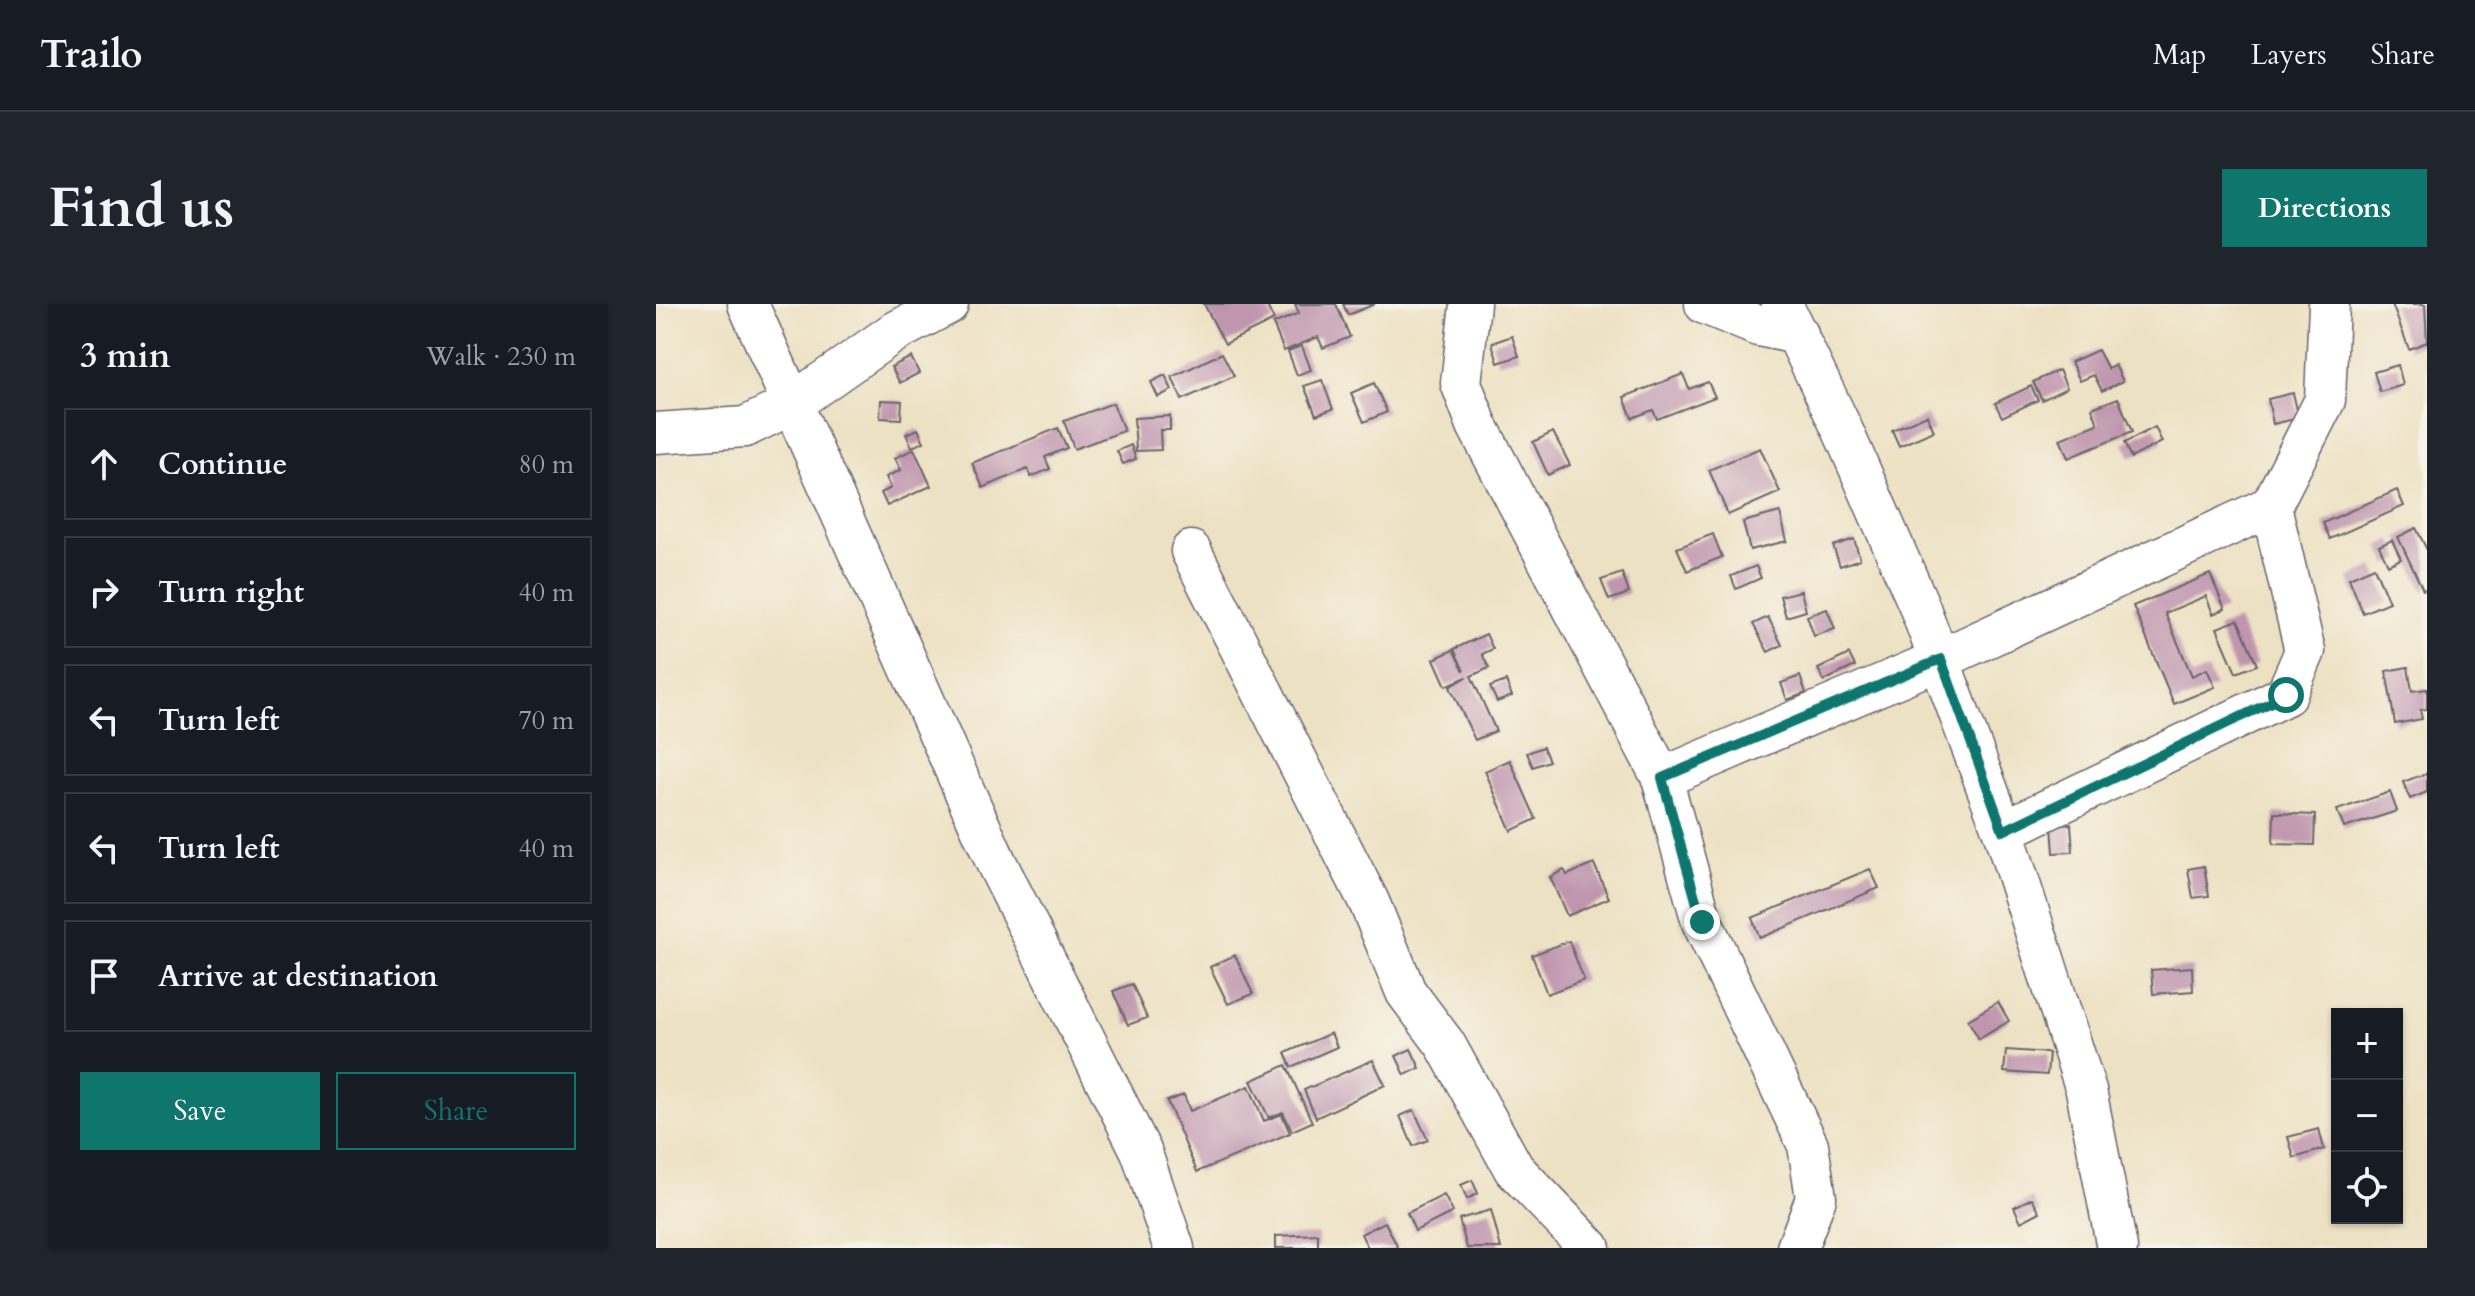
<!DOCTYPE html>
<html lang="en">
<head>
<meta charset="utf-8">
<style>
  body { margin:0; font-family:Cardo,serif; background:#20242c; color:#f1f3f6 }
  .controls { position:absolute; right:24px; bottom:24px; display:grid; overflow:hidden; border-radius:0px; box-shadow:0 2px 6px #0004 }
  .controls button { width:72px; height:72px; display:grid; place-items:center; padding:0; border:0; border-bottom:2px solid #363941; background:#171b24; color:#f1f3f6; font:40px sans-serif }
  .stop { position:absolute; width:24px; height:24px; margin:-18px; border:6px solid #0f766e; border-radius:50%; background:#fff }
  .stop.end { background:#0f766e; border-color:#fff; box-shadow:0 2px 8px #0008 }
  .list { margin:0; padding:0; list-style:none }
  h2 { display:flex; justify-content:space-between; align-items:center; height:104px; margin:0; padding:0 32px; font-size:34px }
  h2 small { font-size:26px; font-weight:400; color:#9ea1a6 }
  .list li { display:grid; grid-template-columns:52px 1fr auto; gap:24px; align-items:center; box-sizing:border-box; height:112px; margin:0 16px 16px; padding:0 16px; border:2px solid #363941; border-radius:0px }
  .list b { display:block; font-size:30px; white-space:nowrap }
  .list em { font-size:26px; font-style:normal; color:#9ea1a6 }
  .actions { display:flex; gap:16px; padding:24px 32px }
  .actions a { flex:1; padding:18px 0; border:2px solid #0f766e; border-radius:0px; text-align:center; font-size:28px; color:#0f766e }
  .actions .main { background:#0f766e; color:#fff }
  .icon { flex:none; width:44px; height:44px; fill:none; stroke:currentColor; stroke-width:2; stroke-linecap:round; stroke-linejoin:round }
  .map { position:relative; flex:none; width:1771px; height:944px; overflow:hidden; border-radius:0px }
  header { display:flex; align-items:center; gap:48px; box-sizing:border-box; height:112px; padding:0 40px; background:#171b24; border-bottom:2px solid #363941 }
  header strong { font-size:38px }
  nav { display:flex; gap:44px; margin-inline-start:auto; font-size:28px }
  .intro { display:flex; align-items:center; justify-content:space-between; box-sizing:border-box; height:192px; padding:0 48px }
  h1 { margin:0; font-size:56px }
  .button { padding:20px 36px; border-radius:0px; background:#0f766e; color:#fff; font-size:28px; font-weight:700 }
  main { display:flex; gap:48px; padding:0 48px }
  aside { flex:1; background:#171b24; border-radius:0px; box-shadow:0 2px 6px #0004 }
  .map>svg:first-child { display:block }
</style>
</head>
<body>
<header>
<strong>Trailo</strong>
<nav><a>Map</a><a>Layers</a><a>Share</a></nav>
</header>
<div class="intro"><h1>Find us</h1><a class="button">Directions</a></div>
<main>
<aside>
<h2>3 min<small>Walk · 230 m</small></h2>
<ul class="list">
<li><svg class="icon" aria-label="ahead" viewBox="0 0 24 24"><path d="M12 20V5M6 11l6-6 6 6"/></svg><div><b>Continue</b></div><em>80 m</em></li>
<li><svg class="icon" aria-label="right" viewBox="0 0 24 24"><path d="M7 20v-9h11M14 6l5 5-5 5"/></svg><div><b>Turn right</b></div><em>40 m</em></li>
<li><svg class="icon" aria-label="left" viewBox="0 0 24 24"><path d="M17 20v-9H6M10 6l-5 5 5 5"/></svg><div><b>Turn left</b></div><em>70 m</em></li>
<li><svg class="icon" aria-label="left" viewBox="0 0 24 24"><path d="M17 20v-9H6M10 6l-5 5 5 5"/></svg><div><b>Turn left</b></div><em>40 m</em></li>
<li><svg class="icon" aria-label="arrive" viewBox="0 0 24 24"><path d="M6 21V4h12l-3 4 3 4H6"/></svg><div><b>Arrive at destination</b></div></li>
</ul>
<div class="actions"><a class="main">Save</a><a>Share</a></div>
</aside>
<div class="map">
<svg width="1771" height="944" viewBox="0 0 1771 944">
  <rect width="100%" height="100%" fill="#f7f3e8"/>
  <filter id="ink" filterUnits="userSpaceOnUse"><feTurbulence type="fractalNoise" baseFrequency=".0125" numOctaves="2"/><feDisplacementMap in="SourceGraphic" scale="16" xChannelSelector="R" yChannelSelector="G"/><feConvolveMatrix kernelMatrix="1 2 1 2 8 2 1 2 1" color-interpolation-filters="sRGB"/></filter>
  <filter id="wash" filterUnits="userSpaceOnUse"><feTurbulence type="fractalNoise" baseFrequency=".006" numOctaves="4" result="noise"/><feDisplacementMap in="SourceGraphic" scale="32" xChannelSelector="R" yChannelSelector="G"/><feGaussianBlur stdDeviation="1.8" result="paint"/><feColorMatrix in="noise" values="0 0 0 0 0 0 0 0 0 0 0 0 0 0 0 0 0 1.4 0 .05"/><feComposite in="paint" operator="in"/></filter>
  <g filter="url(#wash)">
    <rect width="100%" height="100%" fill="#ede1c3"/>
    <g id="blocks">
      <g fill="#c096af">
        <polygon points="548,0 610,0 618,16 569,40"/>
        <polygon points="639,0 680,0 694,33 667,44 662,33 628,47 617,20 643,9"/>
        <polygon points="687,0 719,0 692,11"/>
        <polygon points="1736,0 1769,0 1771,38 1753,45"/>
        <polygon points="856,32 863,52 842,59 836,39"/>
        <polygon points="646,42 655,66 641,71 632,47"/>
        <polygon points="1442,46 1452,65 1459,61 1467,77 1446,87 1438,71 1424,77 1415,58"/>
        <polygon points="566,49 578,72 526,96 516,73"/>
        <polygon points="255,53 263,69 244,79 235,63"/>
        <polygon points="1742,61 1747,81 1724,88 1718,68"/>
        <polygon points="1403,66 1411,84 1386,96 1377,78"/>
        <polygon points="1027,70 1033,85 1052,78 1059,93 1001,115 997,106 976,114 968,93"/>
        <polygon points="509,71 516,86 502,93 495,78"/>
        <polygon points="666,76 677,105 660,111 648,82"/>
        <polygon points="718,79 731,108 708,118 695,89"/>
        <polygon points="1375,82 1382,96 1346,113 1339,99"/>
        <polygon points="1637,89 1643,114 1617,120 1612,95"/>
        <polygon points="1462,94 1476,128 1412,154 1404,135 1442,120 1436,104"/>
        <polygon points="225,96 246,97 245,115 224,114"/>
        <polygon points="457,99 468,127 418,145 408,117"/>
        <polygon points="1271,111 1278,127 1243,142 1236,126"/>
        <polygon points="514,112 514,126 504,126 505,146 480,147 478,114"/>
        <polygon points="1499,123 1506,138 1475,154 1468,139"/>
        <polygon points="402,124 411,144 389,153 394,165 375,173 371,165 327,184 316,159"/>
        <polygon points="262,125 268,138 256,143 250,130"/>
        <polygon points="897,128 914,161 892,171 877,138"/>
        <polygon points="475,141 480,155 467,160 461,147"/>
        <polygon points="1104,144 1124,188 1072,211 1053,166"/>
        <polygon points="258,145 275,182 231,202 225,189 235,184 230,173 245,166 239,154"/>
        <polygon points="1741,186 1748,202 1674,235 1667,219"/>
        <polygon points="1124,208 1131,237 1094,246 1087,218"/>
        <polygon points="1760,224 1771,246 1771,285 1767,286 1742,233"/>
        <polygon points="1057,230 1066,253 1031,267 1021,244"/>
        <polygon points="1198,235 1204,255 1184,262 1177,242"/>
        <polygon points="1736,236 1745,255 1732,261 1723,242"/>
        <polygon points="1100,262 1105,274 1080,285 1075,272"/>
        <polygon points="1718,263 1733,298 1707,309 1693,274"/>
        <polygon points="966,269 973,289 953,296 945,276"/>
        <polygon points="1554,270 1569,305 1557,310 1550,292 1509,309 1536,372 1551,365 1559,383 1518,400 1477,302"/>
        <polygon points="1145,287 1150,307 1130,313 1124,292"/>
        <polygon points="1171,305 1179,325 1158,332 1151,312"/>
        <polygon points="1112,313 1126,341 1112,348 1097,320"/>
        <polygon points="1582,316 1601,361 1580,369 1561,324"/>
        <polygon points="830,330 837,345 826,350 833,364 815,372 840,427 819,436 794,383 811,373 790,382 778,355 797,346 808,367 798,345"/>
        <polygon points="1193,350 1199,362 1168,377 1162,365"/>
        <polygon points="1752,363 1756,387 1771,385 1771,405 1764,406 1766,415 1739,420 1730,367"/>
        <polygon points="1144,372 1150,389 1131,396 1125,379"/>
        <polygon points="850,377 856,392 841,398 834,383"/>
        <polygon points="887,443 893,457 877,463 871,449"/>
        <polygon points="854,456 880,515 855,527 829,467"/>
        <polygon points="1771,469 1771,488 1754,495 1747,478"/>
        <polygon points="1734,488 1741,507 1688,524 1681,506"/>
        <polygon points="1618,509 1659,511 1658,541 1617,540"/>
        <polygon points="1415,520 1417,548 1398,549 1396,522"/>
        <polygon points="938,560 953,594 911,612 894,573 908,566 911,571"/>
        <polygon points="1548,562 1553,592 1537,594 1532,565"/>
        <polygon points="1214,565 1223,584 1104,634 1096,614"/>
        <polygon points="913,637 928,676 891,690 876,651"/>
        <polygon points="579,651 597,690 572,700 554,663"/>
        <polygon points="1536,663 1537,687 1497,690 1495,666"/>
        <polygon points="476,680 491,714 472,721 457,687"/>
        <polygon points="1342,698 1353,717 1323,735 1312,716"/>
        <polygon points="675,729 681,743 635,763 629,749"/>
        <polygon points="755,745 764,764 749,771 740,752"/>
        <polygon points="1350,746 1393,749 1391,771 1348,768"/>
        <polygon points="717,756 729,781 660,814 648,786"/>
        <polygon points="630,761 656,818 636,827 627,808 613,814 595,777"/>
        <polygon points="593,782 608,817 626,810 634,829 541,868 511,797 528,791 534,807"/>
        <polygon points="758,806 772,836 757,842 744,812"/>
        <polygon points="1663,825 1668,845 1638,854 1632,833"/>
        <polygon points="816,876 822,889 811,895 805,881"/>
        <polygon points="788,891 797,908 759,927 751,909"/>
        <polygon points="1376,894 1384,908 1365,918 1358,903"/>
        <polygon points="835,906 845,944 811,944 803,915"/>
        <polygon points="729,918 742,944 712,944 705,930"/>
        <polygon points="662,930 662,944 620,944 620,932"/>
      </g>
    </g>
  </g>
  <g filter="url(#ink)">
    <use href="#blocks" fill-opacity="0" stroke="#69656b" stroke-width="2"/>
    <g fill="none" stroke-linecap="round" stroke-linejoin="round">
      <defs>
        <g id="minor">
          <polyline points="92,0 340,558 485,847 518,944"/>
          <polyline points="814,0 805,79 821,121 1006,474 1046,618 1152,841 1160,894 1141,944"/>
          <polyline points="1049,0 1102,22 1142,30"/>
          <polyline points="1126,0 1187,127 1262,299 1347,527 1430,786 1461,944"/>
          <polyline points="0,129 89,123 134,101 237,29 292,0"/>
          <polyline points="535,247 713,598 750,688 789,740 858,865 934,944"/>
          <polyline points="1006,474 1285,355 1615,202"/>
          <polyline points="1347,527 1630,391 1649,347 1615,202 1669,96 1673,0"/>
        </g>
      </defs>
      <use href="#minor" stroke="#69656b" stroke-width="43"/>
      <use href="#minor" stroke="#fff" stroke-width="40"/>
    </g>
  </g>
  <g fill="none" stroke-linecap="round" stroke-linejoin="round" filter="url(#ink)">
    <polyline stroke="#0f766e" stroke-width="10" points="1046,618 1006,474 1285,355 1347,527 1630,391"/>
  </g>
</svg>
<div class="controls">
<button>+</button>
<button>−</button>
<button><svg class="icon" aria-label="locate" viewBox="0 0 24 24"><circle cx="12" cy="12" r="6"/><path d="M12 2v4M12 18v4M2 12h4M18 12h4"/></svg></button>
</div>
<div class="stop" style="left:1630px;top:391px"></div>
<div class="stop end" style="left:1046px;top:618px"></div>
</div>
</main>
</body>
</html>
